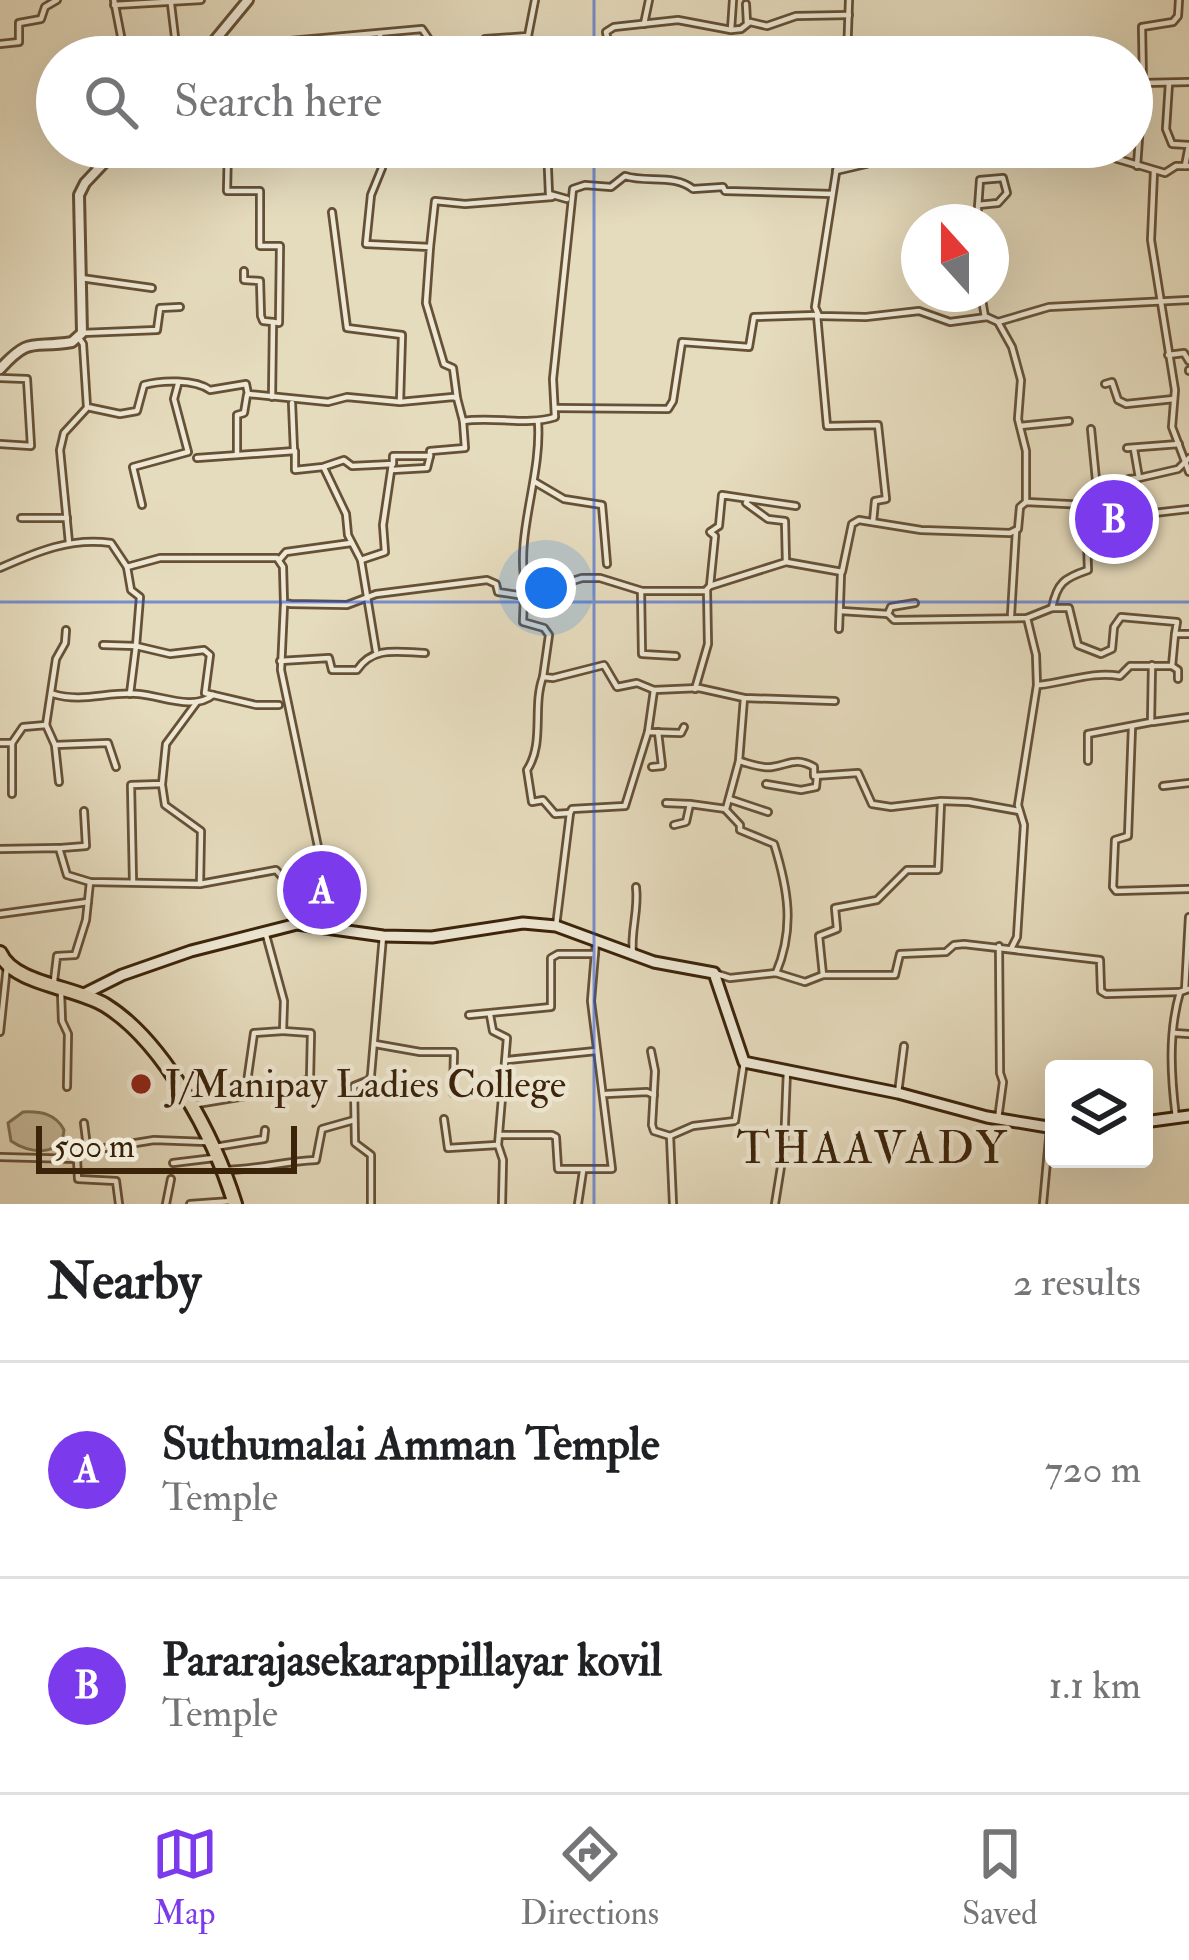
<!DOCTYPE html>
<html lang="en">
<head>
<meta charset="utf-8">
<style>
  body { margin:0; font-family:"IM FELL Double Pica",serif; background:#f2f2f2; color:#202124 }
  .controls { position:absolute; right:36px; bottom:36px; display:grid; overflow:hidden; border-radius:12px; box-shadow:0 12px 48px #0002 }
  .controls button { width:108px; height:108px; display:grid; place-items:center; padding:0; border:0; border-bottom:3px solid #e0e0e0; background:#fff; color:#202124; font:60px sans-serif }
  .compass { position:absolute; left:901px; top:204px; width:108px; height:108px; border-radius:50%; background:#fff; box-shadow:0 12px 48px #0002; rotate:339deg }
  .scale { position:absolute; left:36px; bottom:30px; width:261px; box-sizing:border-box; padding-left:12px; border:6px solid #3b230a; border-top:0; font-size:33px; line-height:42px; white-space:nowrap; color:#3b230a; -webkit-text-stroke:9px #eee8d4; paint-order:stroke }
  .you { position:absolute; left:546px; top:588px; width:42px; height:42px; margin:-30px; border:9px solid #fff; border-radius:50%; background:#1a73e8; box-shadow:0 0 0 18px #1a73e833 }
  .badge { display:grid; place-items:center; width:78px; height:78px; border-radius:50%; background:#7c3aed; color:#fff; font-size:39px; font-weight:700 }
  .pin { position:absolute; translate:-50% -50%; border:6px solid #fff; box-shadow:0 3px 12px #0006 }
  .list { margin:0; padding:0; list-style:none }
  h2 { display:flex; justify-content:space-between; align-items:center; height:156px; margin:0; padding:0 48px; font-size:51px }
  h2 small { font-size:39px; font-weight:400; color:#757577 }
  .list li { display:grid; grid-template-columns:78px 1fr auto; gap:36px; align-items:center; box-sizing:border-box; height:216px; padding:0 48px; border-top:3px solid #e0e0e0 }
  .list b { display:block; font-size:45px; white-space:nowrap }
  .list p { margin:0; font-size:39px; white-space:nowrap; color:#757577 }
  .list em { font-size:39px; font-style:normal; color:#757577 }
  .icon { flex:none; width:66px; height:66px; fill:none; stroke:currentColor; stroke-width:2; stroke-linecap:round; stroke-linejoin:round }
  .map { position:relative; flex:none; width:1189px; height:1204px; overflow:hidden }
  .search { position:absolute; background:#fff; box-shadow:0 12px 48px #0002; left:36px; right:36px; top:36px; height:132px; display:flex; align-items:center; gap:30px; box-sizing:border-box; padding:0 42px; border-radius:66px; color:#757577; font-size:45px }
  .sheet { height:588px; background:#fff }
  nav { display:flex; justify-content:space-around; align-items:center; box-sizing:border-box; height:168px; border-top:3px solid #e0e0e0; background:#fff; font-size:33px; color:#757577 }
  nav a { display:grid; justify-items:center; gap:6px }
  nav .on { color:#7c3aed }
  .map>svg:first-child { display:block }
</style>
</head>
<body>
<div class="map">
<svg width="1189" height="1204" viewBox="0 0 1189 1204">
  <rect width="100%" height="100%" fill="#e5dbbd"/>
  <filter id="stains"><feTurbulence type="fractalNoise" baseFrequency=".00167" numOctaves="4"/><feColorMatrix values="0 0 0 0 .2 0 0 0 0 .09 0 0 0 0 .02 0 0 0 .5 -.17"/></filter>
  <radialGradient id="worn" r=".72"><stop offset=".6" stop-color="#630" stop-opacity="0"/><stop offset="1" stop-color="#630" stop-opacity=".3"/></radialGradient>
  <path fill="#c8bc9f" stroke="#827054" stroke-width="3" d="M23,1112C41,1111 56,1114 64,1130C62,1157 29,1154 11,1141L8,1123Z"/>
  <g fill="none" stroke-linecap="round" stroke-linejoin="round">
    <defs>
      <g id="minor">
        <polyline points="114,0 125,57"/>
        <polyline points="171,4 177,54 201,57"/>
        <polyline points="746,4 747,23"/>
        <polyline points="114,5 201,0"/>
        <polyline points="644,24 649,0"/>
        <polyline points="731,30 733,0"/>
        <polyline points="380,34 381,57"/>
        <polyline points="0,44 19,42 19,23 41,19 45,7 57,0"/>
        <polyline points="469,51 485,39 528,36 535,0"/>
        <polyline points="204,53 232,54 247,45 422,29 437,51 467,49 472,57"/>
        <polyline points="562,57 566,43 608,42 606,32 614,27 678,20 731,30 741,29 750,22 767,26 796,16 849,15"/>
        <polyline points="847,57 849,0"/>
        <polyline points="1143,83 1189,82"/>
        <polyline points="1169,83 1166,129 1172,144 1189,145 1185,166"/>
        <polyline points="228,147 227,191 260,191 260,246 280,246 279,323 273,322 272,397"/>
        <polyline points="382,147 382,168 371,195 366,244 430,247 426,303 444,364 453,368 457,398"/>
        <polyline points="547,147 549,194 567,199"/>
        <polyline points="840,147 815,307 819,316 866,317 919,311 950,322 987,317 998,322 1049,307 1189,300"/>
        <polyline points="1077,147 1165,173 1176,166 1189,166"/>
        <polyline points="1137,166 1143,83 1142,27 1173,22 1178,16 1179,0"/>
        <polyline points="836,171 866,164 902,147"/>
        <polyline points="1154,171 1151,240 1175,390 1172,427 1189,472"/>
        <polyline points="332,212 347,328 402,335 400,402"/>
        <polyline points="977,222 980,180 1003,178 1007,193 998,203 978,205"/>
        <polyline points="430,247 435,201 465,204 552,197"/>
        <polyline points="244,271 244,280 260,281 261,316 263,321 273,322"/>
        <polyline points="81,278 152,288"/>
        <polyline points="981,294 985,317"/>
        <polyline points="998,322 1012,347 1021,380 1018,419 1026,451 1026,502"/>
        <polyline points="82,333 157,330 160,308 180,307"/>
        <path d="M79,338L83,344L87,407L120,414L137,411L144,385C161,380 195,379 210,390L246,384L248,394L328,402L347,397L400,402L453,397L457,398L463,421C492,416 529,426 555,417L553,379L573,189L585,185L611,187L625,176C647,183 675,174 693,189L723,187L725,191L832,194"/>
        <polyline points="1168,355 1184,353 1189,361"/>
        <polyline points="1189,370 1189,371"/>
        <polyline points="0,378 27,379 31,446 0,444"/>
        <polyline points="1105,384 1112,382 1118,400 1126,404 1174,399"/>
        <polyline points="292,403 294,451"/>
        <polyline points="555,408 668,409 673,401 682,342 749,347 754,317 817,315 827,426 878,425 886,499 875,501 873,522"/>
        <polyline points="1020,426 1069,421"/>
        <polyline points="1091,429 1101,531 1105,534 1127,530 1136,512"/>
        <polyline points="1127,448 1179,444"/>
        <polyline points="237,455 237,415 244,413 247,395"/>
        <polyline points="197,458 295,451 295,470 323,467 344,460 352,466 393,464 393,456 430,456 430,451 465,448 463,421"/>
        <polyline points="324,468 346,514 348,535 361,560 376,651"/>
        <polyline points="392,470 427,468 430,456"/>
        <polyline points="1139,478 1178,469 1189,458"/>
        <polyline points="1129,479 1139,478 1134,449"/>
        <polyline points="535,482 564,499 602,505 607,564"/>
        <polyline points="748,499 746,503 768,519 785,521 786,562"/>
        <polyline points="142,505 133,467 188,452 174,399 178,384"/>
        <polyline points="21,518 67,518"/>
        <polyline points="69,543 60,450 64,433 86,409"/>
        <polyline points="280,559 286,552 351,543"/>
        <polyline points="361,560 385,552 383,525 392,464"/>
        <path d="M0,568C36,552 71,537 111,543L127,567L160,558H277L283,567L284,603L291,604L347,605L376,594L487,580L496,584L498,592L518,595L529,588H550L582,578H600L642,591H705L710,586L786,562L842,572L852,524L859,520L921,530L1010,533L1018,529L1020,507L1026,502L1129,507L1145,514L1189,509"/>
        <polyline points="710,586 715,536 710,532 719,526 722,495 796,506"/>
        <path d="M526,589C514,536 542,477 538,422"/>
        <polyline points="641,591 642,654 676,656"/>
        <polyline points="524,594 523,622 544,628 549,635 543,677 553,678 604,665 617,687 637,683 654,690 699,688 744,698 835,701"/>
        <polyline points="284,605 281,670 322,866 319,876 293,888 297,924"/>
        <path d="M1052,608C1057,583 1064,578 1088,570L1087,541L1105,534"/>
        <polyline points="841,611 888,614 891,607 915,603"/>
        <polyline points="888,614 894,620 1027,618 1052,608 1069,608 1078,645 1101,654 1112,649 1114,627 1121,617 1177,622 1175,634 1189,634"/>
        <polyline points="1011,615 1016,531"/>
        <polyline points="839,629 841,574"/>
        <polyline points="103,645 136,646 140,597 131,590 127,567"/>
        <path d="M280,661L329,658L332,670H357C373,646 397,652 425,653"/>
        <polyline points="1172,666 1178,670 1178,679"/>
        <path d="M543,677C532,707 545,743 527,770L532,802L543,800L555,814L570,813"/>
        <path d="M1039,685C1068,682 1092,671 1120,676L1130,666H1172L1175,634"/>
        <polyline points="695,689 708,644 707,590"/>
        <path d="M53,694C83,703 109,691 139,694C162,696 194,711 213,695"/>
        <polyline points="130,694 136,646 170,654 204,650 210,655 205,693 256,705 279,705"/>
        <polyline points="1153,722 1189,717"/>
        <polyline points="46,725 56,659 65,643 66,630"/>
        <polyline points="1132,727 1128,836 1115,840 1113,887 1116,891 1189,889"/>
        <polyline points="648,732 681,733 684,727"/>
        <polyline points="0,743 12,743 23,727 46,725 55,745 108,743 116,767"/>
        <polyline points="55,745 59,782"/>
        <path d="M739,761C748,763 763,769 772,767C791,764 795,757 814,767V776L858,773L872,804L891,807L941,801L969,802L1019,811"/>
        <polyline points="1088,761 1088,734 1151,722 1152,665"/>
        <polyline points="652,767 662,766 658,732"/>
        <polyline points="766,784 801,790 816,787 817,776"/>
        <polyline points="162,785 165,805 201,831 200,884"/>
        <polyline points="1163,786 1189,783"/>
        <polyline points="12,794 12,743"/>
        <polyline points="729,799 768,812"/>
        <polyline points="666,803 690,804"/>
        <path d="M725,809L740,825V830L774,844C788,889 795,928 776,973"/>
        <polyline points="674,825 686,822 690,804 726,809 739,761 744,698"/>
        <polyline points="61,848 86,846 84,811"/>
        <polyline points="0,849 59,848 67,875 90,882 200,884 276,870 292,888"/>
        <polyline points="133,882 131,785 162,784 166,744 197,702"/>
        <polyline points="0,914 88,902"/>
        <polyline points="556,926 570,813 572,809 625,806 648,732 654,690"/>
        <polyline points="1012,947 1017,937 1024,825 1018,805 1037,685 1036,655 1027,618"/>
        <path d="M633,954C630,932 639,911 636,887"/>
        <polyline points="714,973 730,978 776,973 805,982 823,975 895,975 900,954 946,952 954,945 964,944 1100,960 1101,991 1106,994 1180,992"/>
        <polyline points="823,975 819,936 837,929 835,908 877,900 907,870 938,870 941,803"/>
        <polyline points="54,981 57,956 75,955 86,920 90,882"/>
        <polyline points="1185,990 1189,917"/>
        <polyline points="61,993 62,1021 68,1034 67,1087"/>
        <polyline points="469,1015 551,1007 551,958 558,954 595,954"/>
        <polyline points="490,1015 493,1031 507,1038 498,1145 503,1160 502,1204"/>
        <polyline points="283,1031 311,1033 310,1078 291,1086"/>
        <polyline points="0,1032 7,966"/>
        <polyline points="1174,1033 1189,1034"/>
        <polyline points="375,1044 420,1052 454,1052 453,1093"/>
        <polyline points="651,1051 655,1071 652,1125 654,1131 670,1136"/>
        <polyline points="507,1060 596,1051"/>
        <polyline points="898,1093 904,1046"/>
        <polyline points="606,1094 647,1092 654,1095"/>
        <polyline points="197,1104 245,1096 254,1033 283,1031 284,1001 266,935"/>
        <path d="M1176,1118C1171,1077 1168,1033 1180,992L1189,989"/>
        <polyline points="444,1119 448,1148 497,1145"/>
        <polyline points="998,1119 1003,1082 1000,1073 999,946"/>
        <polyline points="84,1123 87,1147 77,1159 78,1179 116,1181 119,1204"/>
        <polyline points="499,1135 552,1135 556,1137 558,1169 612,1169 591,1001 596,941"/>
        <polyline points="215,1147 264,1139 265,1130"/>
        <polyline points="86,1151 154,1140 207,1142"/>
        <polyline points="0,1157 77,1159"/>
        <polyline points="173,1163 214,1158"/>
        <path d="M223,1170C256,1170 284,1161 316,1160L322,1129L354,1120"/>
        <polyline points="166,1204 171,1179"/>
        <polyline points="190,1204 232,1201"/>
        <polyline points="371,1204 371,1155 355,1143 354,1086 369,1080 371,1075 383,936"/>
        <polyline points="578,1204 583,1171"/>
        <polyline points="673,1204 670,1136 693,1126 735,1121 744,1062"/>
        <polyline points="775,1204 784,1148 787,1070"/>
        <polyline points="1043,1204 1050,1128"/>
      </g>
      <g id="tertiary">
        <polyline points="201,57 248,0"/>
        <path d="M0,369C31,335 32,349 72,342L82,333L79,195L85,183L119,147"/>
      </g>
      <g id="secondary">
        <polyline points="84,994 122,975 191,951 297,924 383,936 432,937 523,923 556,926 654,962 714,973 744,1062 898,1093 987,1117 1054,1128"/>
        <polyline points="1144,1122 1189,1116"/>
      </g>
      <path id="primary" d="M0,953C13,984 76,987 105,1005C165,1042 215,1139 235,1204"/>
    </defs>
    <use href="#minor" stroke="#665137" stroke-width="10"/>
    <use href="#tertiary" stroke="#665137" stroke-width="14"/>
    <use href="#secondary" stroke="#3b230a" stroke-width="15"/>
    <use href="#primary" stroke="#3b230a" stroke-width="18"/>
    <use href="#minor" stroke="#eee8d4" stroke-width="4.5"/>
    <use href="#tertiary" stroke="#eee8d4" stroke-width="8"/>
    <use href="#secondary" stroke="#eee8d4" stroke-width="9"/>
    <use href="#primary" stroke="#e5dbbd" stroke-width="12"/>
  </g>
  <path fill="none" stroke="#1d4ed8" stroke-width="3" stroke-opacity="0.55" d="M594,0V57M594,147V1204M0,602H1189"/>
  <circle fill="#8f2418" stroke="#eee8d4" stroke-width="4.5" cx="141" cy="1084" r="12"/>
  <g text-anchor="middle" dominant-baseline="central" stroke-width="9" stroke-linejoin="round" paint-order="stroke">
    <g font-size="39" fill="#3b230a" stroke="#eee8d4" text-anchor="start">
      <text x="165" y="1084">J/Manipay Ladies College</text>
    </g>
    <g font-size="45" letter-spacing="3" fill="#3b230a" stroke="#eee8d4">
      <text x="873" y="1149">THAAVADY</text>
    </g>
  </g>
  <rect width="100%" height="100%" filter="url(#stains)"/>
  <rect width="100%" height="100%" fill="url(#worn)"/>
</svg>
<div class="controls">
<button><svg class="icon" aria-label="layers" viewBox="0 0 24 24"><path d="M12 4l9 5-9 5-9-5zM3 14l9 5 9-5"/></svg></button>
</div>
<svg class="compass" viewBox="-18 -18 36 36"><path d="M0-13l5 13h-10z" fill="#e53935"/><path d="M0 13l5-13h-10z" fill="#757577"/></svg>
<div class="scale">500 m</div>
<div class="you"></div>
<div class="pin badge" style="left:322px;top:890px">A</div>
<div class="pin badge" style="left:1114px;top:519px">B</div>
<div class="search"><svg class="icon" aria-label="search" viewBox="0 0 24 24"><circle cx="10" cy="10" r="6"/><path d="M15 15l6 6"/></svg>Search here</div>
</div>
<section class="sheet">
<h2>Nearby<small>2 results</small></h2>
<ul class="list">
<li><span class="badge">A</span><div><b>Suthumalai Amman Temple</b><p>Temple</p></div><em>720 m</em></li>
<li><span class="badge">B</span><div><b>Pararajasekarappillayar kovil</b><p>Temple</p></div><em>1.1 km</em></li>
</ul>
</section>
<nav>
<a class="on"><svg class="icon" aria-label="map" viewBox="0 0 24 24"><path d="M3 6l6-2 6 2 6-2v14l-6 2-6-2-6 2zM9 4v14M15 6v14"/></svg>Map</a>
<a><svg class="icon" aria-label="directions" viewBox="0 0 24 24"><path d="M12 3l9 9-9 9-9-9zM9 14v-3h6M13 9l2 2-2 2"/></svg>Directions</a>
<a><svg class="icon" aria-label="saved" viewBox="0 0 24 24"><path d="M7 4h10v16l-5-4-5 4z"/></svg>Saved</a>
</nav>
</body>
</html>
